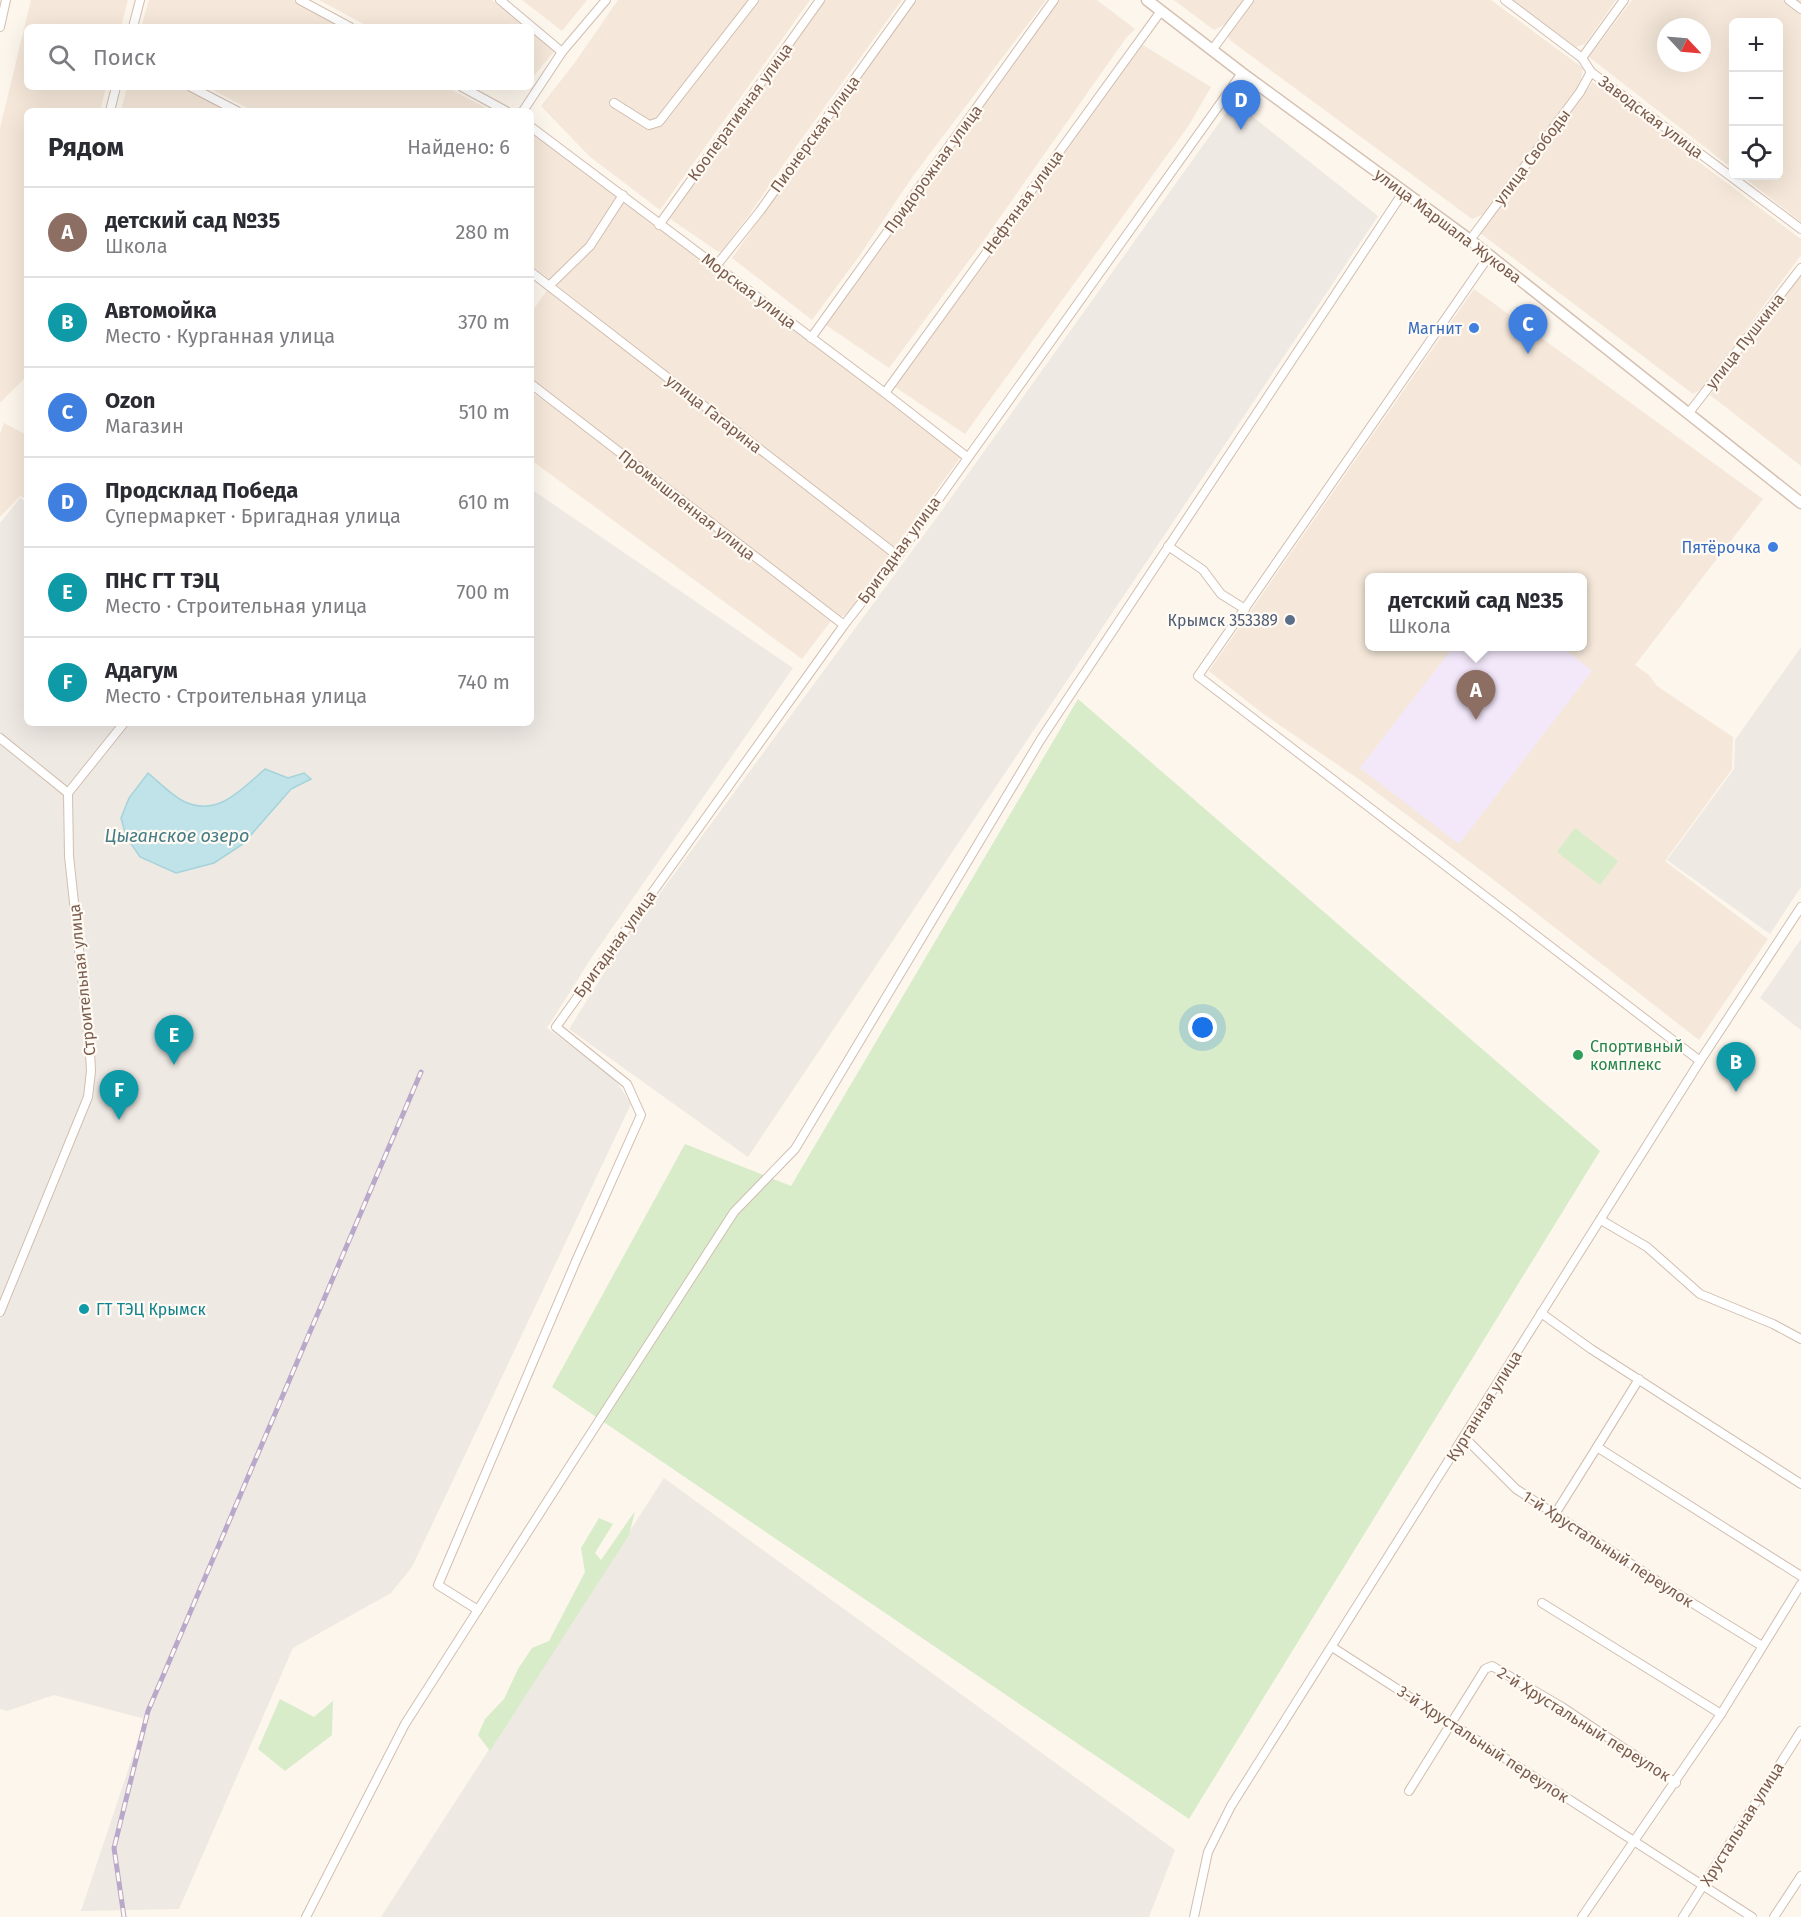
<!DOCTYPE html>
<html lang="ru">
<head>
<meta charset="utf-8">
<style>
  body { margin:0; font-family:"Fira Sans",sans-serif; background:#f2f2f3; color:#2b2b33 }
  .controls { position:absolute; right:18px; top:18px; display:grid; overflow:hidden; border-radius:9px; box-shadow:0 6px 24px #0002 }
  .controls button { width:54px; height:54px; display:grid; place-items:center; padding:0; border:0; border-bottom:2px solid #e1e1e2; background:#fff; color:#2b2b33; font:30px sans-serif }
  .compass { position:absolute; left:1657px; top:18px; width:54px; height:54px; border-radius:50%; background:#fff; box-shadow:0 6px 24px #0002; rotate:116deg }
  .you { position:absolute; left:1203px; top:1028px; width:21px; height:21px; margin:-15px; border:4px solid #fff; border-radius:50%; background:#1a73e8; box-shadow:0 0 0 9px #1a73e833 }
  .badge { display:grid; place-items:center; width:39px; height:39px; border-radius:50%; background:#111827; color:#fff; font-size:20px; font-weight:700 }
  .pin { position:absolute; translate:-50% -50px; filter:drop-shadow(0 2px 3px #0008) }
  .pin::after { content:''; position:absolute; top:32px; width:21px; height:18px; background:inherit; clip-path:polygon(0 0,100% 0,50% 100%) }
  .popup { position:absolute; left:1365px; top:573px; width:222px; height:78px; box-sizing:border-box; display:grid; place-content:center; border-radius:9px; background:#fff; filter:drop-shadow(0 2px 4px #0005); font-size:20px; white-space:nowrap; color:#7c7c81 }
  .popup b { font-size:22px; color:#2b2b33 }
  .popup::after { content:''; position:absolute; left:50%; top:100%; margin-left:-12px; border:12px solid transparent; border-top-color:#fff }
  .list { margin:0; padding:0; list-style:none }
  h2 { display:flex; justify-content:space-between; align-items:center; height:78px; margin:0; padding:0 24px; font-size:26px }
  h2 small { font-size:20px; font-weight:400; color:#7c7c81 }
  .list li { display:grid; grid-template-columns:39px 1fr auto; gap:18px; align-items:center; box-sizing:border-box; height:90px; padding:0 24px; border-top:2px solid #e1e1e2 }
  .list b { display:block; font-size:22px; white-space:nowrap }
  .list p { margin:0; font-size:20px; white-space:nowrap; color:#7c7c81 }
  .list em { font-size:20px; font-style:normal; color:#7c7c81 }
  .icon { flex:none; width:33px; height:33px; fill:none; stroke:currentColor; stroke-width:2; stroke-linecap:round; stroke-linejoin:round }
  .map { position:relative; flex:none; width:1801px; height:1917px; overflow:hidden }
  .search { position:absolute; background:#fff; box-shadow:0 6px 24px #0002; left:24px; top:24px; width:510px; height:66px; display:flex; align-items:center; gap:15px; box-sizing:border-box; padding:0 21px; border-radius:9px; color:#7c7c81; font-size:22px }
  .panel { position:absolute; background:#fff; box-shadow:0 6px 24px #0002; left:24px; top:108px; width:510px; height:618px; border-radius:9px }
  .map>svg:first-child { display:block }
</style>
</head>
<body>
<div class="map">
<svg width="1801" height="1917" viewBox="0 0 1801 1917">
  <rect width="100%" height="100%" fill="#fdf6ec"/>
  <g fill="#f5e8da" fill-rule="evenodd">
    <polygon points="31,0 128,0 121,27 27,27 27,87 106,87 100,111 27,111 27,376 0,403 0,128"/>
    <polygon points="149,0 293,0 343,27 141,27"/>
    <polygon points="319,0 492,0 526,27 369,27"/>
    <polygon points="522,0 587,0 562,31"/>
    <polygon points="618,0 810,0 660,210 589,156 541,106 576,61"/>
    <polygon points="822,0 902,0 795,148 749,215 721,252 717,251 669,218"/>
    <polygon points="914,0 1046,0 913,176 860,255 812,320 732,258"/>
    <polygon points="1057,0 1097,0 1135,29 1126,38 982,243 889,368 826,325 858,278"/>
    <polygon points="1174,0 1243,0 1226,24 1214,30"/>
    <polygon points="1253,0 1491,0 1583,68 1580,85 1486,213 1472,219 1231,41 1227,36"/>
    <polygon points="1513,0 1616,0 1585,44 1576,47"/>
    <path d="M1632,0H1801V222L1742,176H1778V22H1734L1733,169L1589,57ZM1666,27H1702V63H1666Z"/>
    <polygon points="531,31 555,51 531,79"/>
    <polygon points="1143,45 1211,87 1189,125 965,434 895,387"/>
    <polygon points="1593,82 1801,239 1801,255 1702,389 1693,394 1480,233"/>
    <polygon points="127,87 186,87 230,111 121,111"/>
    <polygon points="207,87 446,87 492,111 253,111"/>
    <polygon points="531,131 959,454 960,458 898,543 895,546 889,545 531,265"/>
    <polygon points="1801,275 1801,466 1710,395"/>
    <path d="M1474,289L1763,499L1635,665L1649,675L1657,686L1733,737L1732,769L1665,861L1768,939L1699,1040L1490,877L1360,780L1262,713L1209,671ZM1370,578H1582V646H1370Z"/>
    <polygon points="547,290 556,295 888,552 889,558 851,610 844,616 837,616 531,380 531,313"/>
    <polygon points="531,392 576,423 831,621 802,659 531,460"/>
    <polygon points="4,423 27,435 27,499 20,496 0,517 0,434"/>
  </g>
  <g fill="#efe9e4">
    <polygon points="1234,102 1378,216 748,1157 569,1029 621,946 940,513"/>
    <polygon points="531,489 793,668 592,957 547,1028 613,1076 631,1104 412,1567 391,1593 293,1648 179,1909 81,1911 145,1719 54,1695 7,1711 0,1709 0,523 20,498 27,503 27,723 531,723"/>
    <polygon points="1801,647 1801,887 1770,934 1667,860 1734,769 1735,740"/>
    <polygon points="1801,939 1801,1030 1760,998"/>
    <polygon points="664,1478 1175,1850 1149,1917 381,1917"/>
  </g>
  <polygon fill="#f3e8fa" points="1454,646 1562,647 1592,671 1459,844 1360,768"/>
  <g fill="#d8ecc9">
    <polygon points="1078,699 1600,1151 1189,1819 552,1387 685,1144 791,1186"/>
    <polygon points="1575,828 1618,861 1600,885 1557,852"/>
    <polygon points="635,1511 629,1535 490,1751 478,1735 485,1719 504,1699 518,1669 532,1648 549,1641 585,1572 581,1548 599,1518 613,1524 595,1553 601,1560"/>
    <polygon points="280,1699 314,1717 333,1701 332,1735 285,1771 258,1749"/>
  </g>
  <path fill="#bfe3e8" stroke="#a5d3da" stroke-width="1.5" d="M265,769L288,778L304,773L311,779L291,789L243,844L214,863L176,873L140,857L126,836L121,818L129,798L148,773C159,782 172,796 185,802C218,817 242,789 265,769Z"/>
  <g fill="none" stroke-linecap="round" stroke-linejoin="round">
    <defs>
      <g id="minor">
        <polyline points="300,0 350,27"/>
        <polyline points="500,0 562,52"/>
        <polyline points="1505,0 1582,58 1591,72 1801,229"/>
        <polyline points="1789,0 1801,9"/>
        <polyline points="0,27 6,0"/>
        <polyline points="133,27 140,0"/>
        <polyline points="1212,50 1249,0"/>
        <polyline points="1582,58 1624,0"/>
        <polyline points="191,87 237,111"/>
        <polyline points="462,87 506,111"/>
        <polyline points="614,103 649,125 659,122 754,0"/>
        <polyline points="110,111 116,87"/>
        <polyline points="523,111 562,52 606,0"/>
        <polyline points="531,127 885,393 967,457"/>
        <polyline points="659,225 820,0"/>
        <polyline points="1470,240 1580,92 1591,72"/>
        <polyline points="1489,256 1198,676 1700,1061"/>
        <polyline points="716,266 760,211 911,0"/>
        <polyline points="531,272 898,556"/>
        <polyline points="549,286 590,246 623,195"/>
        <polyline points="811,338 1054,0"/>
        <polyline points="531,384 844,625"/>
        <polyline points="885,393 1161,11"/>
        <polyline points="1688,414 1801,268"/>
        <polyline points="1168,546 1203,570 1221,594 1245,609"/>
        <polyline points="0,738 68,793"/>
        <polyline points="1601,1220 1647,1247 1700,1294 1773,1324 1801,1339"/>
        <polyline points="0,1312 88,1097 91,1071 90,1052 69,856 68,793 124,723"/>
        <polyline points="1541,1313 1591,1349 1801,1484"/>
        <polyline points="1639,1379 1597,1447 1801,1576"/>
        <polyline points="1465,1438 1516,1489 1668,1588 1762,1646"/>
        <polyline points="1555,1514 1597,1447"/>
        <polyline points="1542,1603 1721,1714"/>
        <polyline points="478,1610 438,1585 576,1261 641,1115 627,1084 556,1027 844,625 898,556 1242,73"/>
        <polyline points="1332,1647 1752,1917"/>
        <polyline points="1409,1791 1485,1669 1492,1666 1562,1707 1676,1783"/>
        <polyline points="306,1917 405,1724 575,1458 734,1212 795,1149 1041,739 1404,191"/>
        <polyline points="1194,1917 1208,1852 1231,1806 1700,1061 1801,907"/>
        <polyline points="1582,1917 1721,1714 1801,1584"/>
        <polyline points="1683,1917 1801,1731"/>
        <polyline points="1774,1917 1801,1876"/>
      </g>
      <polyline id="secondary" points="1147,0 1242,73 1470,240 1801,503"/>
    </defs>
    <use href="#minor" stroke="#d1beb0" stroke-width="10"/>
    <use href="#secondary" stroke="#d6c0b0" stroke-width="13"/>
    <use href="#minor" stroke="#fff" stroke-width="8"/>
    <use href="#secondary" stroke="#fff" stroke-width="10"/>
    <defs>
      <polyline id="rail" points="124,1917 114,1848 148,1711 421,1072"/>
    </defs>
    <use href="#rail" stroke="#b9a8c9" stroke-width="5"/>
    <use href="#rail" stroke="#fffaf3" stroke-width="3" stroke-dasharray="9" stroke-linecap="butt"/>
  </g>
  <g fill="#3f7fe0" stroke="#fffaf3" stroke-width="2">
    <circle cx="1474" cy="328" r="6"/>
    <circle cx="1773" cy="547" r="6"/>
  </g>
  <circle fill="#5c6f8a" stroke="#fffaf3" stroke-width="2" cx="1290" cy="620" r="6"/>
  <circle fill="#2e9e5b" stroke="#fffaf3" stroke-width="2" cx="1578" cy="1055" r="6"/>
  <circle fill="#0f9aa8" stroke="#fffaf3" stroke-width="2" cx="84" cy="1309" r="6"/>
  <g text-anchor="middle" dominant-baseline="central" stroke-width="4.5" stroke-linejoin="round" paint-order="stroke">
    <g font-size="16" fill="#7a5c4d" stroke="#fffaf3">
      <text transform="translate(740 112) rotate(-54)">Кооперативная улица</text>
      <text transform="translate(1651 117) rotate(37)">Заводская улица</text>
      <text transform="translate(815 134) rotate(-54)">Пионерская улица</text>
      <text transform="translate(1532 157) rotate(-53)">улица Свободы</text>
      <text transform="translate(933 169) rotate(-54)">Придорожная улица</text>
      <text transform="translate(1023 202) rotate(-54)">Нефтяная улица</text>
      <text transform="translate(1448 226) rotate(37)">улица Маршала Жукова</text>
      <text transform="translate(749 291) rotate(37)">Морская улица</text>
      <text transform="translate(1745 341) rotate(-52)">улица Пушкина</text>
      <text transform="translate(714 414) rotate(38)">улица Гагарина</text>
      <text transform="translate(687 505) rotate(38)">Промышленная улица</text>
      <text transform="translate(899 550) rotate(-54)">Бригадная улица</text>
      <text transform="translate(615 944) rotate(-54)">Бригадная улица</text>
      <text transform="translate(82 980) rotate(-96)">Строительная улица</text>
      <text transform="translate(1484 1406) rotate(-58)">Курганная улица</text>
      <text transform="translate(1608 1549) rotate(33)">1-й Хрустальный переулок</text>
      <text transform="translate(1584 1724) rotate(32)">2-й Хрустальный переулок</text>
      <text transform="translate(1483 1744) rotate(33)">3-й Хрустальный переулок</text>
      <text transform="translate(1742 1824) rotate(-58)">Хрустальная улица</text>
    </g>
    <g font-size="16" fill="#366cbe" stroke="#fffaf3" text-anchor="end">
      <text x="1462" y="328">Магнит</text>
      <text x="1761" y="547">Пятёрочка</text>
    </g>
    <g font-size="16" fill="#4e5e75" stroke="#fffaf3" text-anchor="end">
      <text x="1278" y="620">Крымск 353389</text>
    </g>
    <g font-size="16" fill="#27864d" stroke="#fffaf3" text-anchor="start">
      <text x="1590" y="1046">Спортивный<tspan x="1590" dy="18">комплекс</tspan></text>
    </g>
    <g font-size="16" fill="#0d838f" stroke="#fffaf3" text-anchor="start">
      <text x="96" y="1309">ГТ ТЭЦ Крымск</text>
    </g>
    <g font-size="18" font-style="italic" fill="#437c86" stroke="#fffaf3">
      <text x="177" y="836">Цыганское озеро</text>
    </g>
  </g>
</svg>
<div class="controls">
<button>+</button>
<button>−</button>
<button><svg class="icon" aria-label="locate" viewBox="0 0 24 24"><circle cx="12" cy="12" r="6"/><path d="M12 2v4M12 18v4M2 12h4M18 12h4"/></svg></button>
</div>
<svg class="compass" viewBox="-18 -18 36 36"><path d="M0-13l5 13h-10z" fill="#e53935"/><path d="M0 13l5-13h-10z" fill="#7c7c81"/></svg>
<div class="you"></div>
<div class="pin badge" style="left:1476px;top:720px;background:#8d6e63">A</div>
<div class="popup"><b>детский сад №35</b>Школа</div>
<div class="pin badge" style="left:1736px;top:1092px;background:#0f9aa8">B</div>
<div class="pin badge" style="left:1528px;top:354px;background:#3f7fe0">C</div>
<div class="pin badge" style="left:1241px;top:130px;background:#3f7fe0">D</div>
<div class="pin badge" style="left:174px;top:1065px;background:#0f9aa8">E</div>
<div class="pin badge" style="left:119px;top:1120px;background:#0f9aa8">F</div>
<div class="search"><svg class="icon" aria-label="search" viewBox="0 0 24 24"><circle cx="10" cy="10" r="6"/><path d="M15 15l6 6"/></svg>Поиск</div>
<section class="panel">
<h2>Рядом<small>Найдено: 6</small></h2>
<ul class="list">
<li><span class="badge" style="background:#8d6e63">A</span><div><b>детский сад №35</b><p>Школа</p></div><em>280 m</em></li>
<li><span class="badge" style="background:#0f9aa8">B</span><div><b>Автомойка</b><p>Место · Курганная улица</p></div><em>370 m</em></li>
<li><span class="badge" style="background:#3f7fe0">C</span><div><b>Ozon</b><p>Магазин</p></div><em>510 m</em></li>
<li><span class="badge" style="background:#3f7fe0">D</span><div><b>Продсклад Победа</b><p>Супермаркет · Бригадная улица</p></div><em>610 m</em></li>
<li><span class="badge" style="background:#0f9aa8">E</span><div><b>ПНС ГТ ТЭЦ</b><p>Место · Строительная улица</p></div><em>700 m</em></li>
<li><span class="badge" style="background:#0f9aa8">F</span><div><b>Адагум</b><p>Место · Строительная улица</p></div><em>740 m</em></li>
</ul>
</section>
</div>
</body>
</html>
